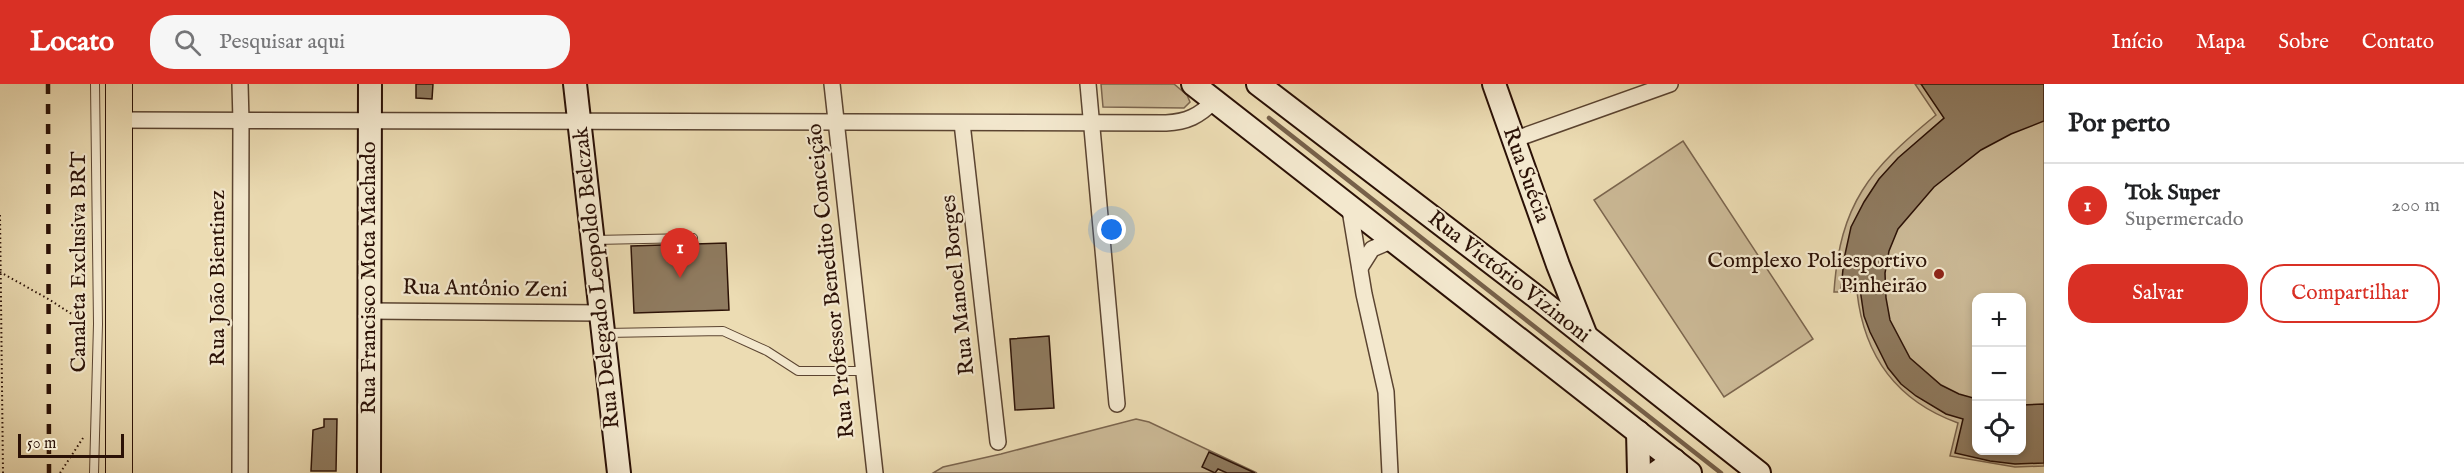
<!DOCTYPE html>
<html lang="pt">
<head>
<meta charset="utf-8">
<style>
  body { margin:0; font-family:"IM FELL English",serif; background:#f6f6f6; color:#202124 }
  .controls { position:absolute; right:18px; bottom:18px; display:grid; overflow:hidden; border-radius:12px; box-shadow:0 3px 9px #0003 }
  .controls button { width:54px; height:54px; display:grid; place-items:center; padding:0; border:0; border-bottom:2px solid #e0e0e0; background:#fff; color:#202124; font:30px sans-serif }
  .scale { position:absolute; left:18px; bottom:15px; width:106px; box-sizing:border-box; padding-left:6px; border:3px solid #2b1106; border-top:0; font-size:16px; line-height:21px; white-space:nowrap; color:#2b1106; -webkit-text-stroke:4px #f3e8ce; paint-order:stroke }
  .you { position:absolute; left:1112px; top:146px; width:21px; height:21px; margin:-15px; border:4px solid #fff; border-radius:50%; background:#1a73e8; box-shadow:0 0 0 9px #1a73e833 }
  .badge { display:grid; place-items:center; width:39px; height:39px; border-radius:50%; background:#d93025; color:#fff; font-size:20px; font-weight:700 }
  .pin { position:absolute; translate:-50% -50px; filter:drop-shadow(0 2px 3px #0008) }
  .pin::after { content:''; position:absolute; top:32px; width:21px; height:18px; background:inherit; clip-path:polygon(0 0,100% 0,50% 100%) }
  .list { margin:0; padding:0; list-style:none }
  h2 { display:flex; justify-content:space-between; align-items:center; height:78px; margin:0; padding:0 24px; font-size:26px }
  h2 small { font-size:20px; font-weight:400; color:#757577 }
  .list li { display:grid; grid-template-columns:39px 1fr auto; gap:18px; align-items:center; box-sizing:border-box; height:84px; padding:0 24px; border-top:2px solid #e0e0e0 }
  .list b { display:block; font-size:22px; white-space:nowrap }
  .list p { margin:0; font-size:20px; white-space:nowrap; color:#757577 }
  .list em { font-size:20px; font-style:normal; color:#757577 }
  .actions { display:flex; gap:12px; padding:18px 24px }
  .actions a { flex:1; padding:14px 0; border:2px solid #d93025; border-radius:24px; text-align:center; font-size:21px; color:#d93025 }
  .actions .main { background:#d93025; color:#fff }
  .icon { flex:none; width:33px; height:33px; fill:none; stroke:currentColor; stroke-width:2; stroke-linecap:round; stroke-linejoin:round }
  .map { position:relative; flex:none; width:2044px; height:389px; overflow:hidden }
  header { display:flex; align-items:center; gap:36px; box-sizing:border-box; height:84px; padding:0 30px; background:#d93025; color:#fff }
  header strong { font-size:28px }
  nav { display:flex; gap:33px; margin-inline-start:auto; font-size:21px }
  .search { width:420px; height:54px; background:#f6f6f6; display:flex; align-items:center; gap:15px; box-sizing:border-box; padding:0 21px; border-radius:24px; color:#757577; font-size:22px }
  main { display:flex }
  aside { flex:1; background:#fff }
  .map>svg:first-child { display:block }
</style>
</head>
<body>
<header>
<strong>Locato</strong>
<div class="search"><svg class="icon" aria-label="search" viewBox="0 0 24 24"><circle cx="10" cy="10" r="6"/><path d="M15 15l6 6"/></svg>Pesquisar aqui</div>
<nav><a>Início</a><a>Mapa</a><a>Sobre</a><a>Contato</a></nav>
</header>
<main>
<div class="map">
<svg width="2044" height="389" viewBox="0 0 2044 389">
  <rect width="100%" height="100%" fill="#ecdcb3"/>
  <filter id="stains"><feTurbulence type="fractalNoise" baseFrequency=".00333" numOctaves="4"/><feColorMatrix values="0 0 0 0 .2 0 0 0 0 .09 0 0 0 0 .02 0 0 0 .5 -.17"/></filter>
  <radialGradient id="worn" r=".72"><stop offset=".6" stop-color="#630" stop-opacity="0"/><stop offset="1" stop-color="#630" stop-opacity=".3"/></radialGradient>
  <g fill="#cbb996" stroke="#7b654e" stroke-width="1.5" fill-rule="evenodd">
    <polygon points="1101,0 1174,0 1187,11 1190,18 1184,24 1103,23"/>
    <path d="M1915,0H2044V382L2015,383L1950,372L1958,339C1897,317 1864,272 1857,208H1834C1840,119 1869,86 1936,31ZM1976,213H2022V366H1976Z"/>
    <polygon points="1683,57 1813,255 1724,313 1594,116"/>
    <polygon points="1136,335 1149,338 1257,389 933,389 943,383 1001,370"/>
  </g>
  <g fill="none" stroke-linecap="round" stroke-linejoin="round">
    <polyline stroke="#77614a" stroke-width="4.5" points="1269,34 1721,389"/>
  </g>
  <g fill="#8f7b60" stroke="#2b1106" stroke-width="1.5">
    <polygon points="416,0 433,0 432,15 416,14"/>
    <polygon points="1921,0 2044,0 2044,37 2011,50 1981,66 1934,103 1898,145 1889,167 1885,189 1886,214 1890,236 1910,274 1941,301 1959,310 1977,315 1977,366 2022,366 2022,321 2044,320 2044,379 2015,380 1990,377 1955,369 1963,335 1946,330 1916,312 1901,300 1888,284 1870,248 1864,232 1860,205 1841,205 1844,175 1851,143 1864,118 1879,95 1898,74 1944,34"/>
    <polygon points="726,159 729,226 634,229 631,162"/>
    <polygon points="1049,252 1054,324 1015,326 1010,255"/>
    <polygon points="324,335 337,335 336,387 311,387 313,346 324,343"/>
    <polygon points="1209,368 1255,389 1227,389 1218,385 1215,389 1202,383"/>
  </g>
  <g fill="none" stroke-linecap="round" stroke-linejoin="round">
    <defs>
      <g id="lane">
        <polyline points="594,156 693,154"/>
        <polyline points="605,249 723,247 767,267 798,287 864,287"/>
        <polyline points="94,389 98,240 95,0"/>
      </g>
      <g id="street">
        <polyline points="240,0 241,37 240,389"/>
        <polyline points="832,0 875,389"/>
        <polyline points="1088,0 1117,320"/>
        <path d="M120,36L1166,39C1187,38 1199,32 1214,17"/>
        <polyline points="962,39 998,358"/>
        <polyline points="1513,56 1670,0"/>
        <polyline points="1349,120 1364,210 1386,308 1390,389"/>
        <polyline points="1360,184 1372,165 1393,156"/>
        <polyline points="369,227 601,229"/>
      </g>
      <g id="secondary">
        <polyline points="575,0 619,389"/>
        <polyline points="1193,0 1690,389"/>
        <polyline points="1258,0 1535,212 1759,389"/>
        <polyline points="1494,0 1558,181 1586,252"/>
        <polyline points="1638,348 1639,389"/>
        <polyline points="369,389 370,0"/>
        <polyline points="1656,389 1674,376"/>
      </g>
      <polyline id="primary" points="119,0 119,389"/>
    </defs>
    <use href="#lane" stroke="#5b4431" stroke-width="10"/>
    <use href="#street" stroke="#5b4431" stroke-width="18"/>
    <use href="#secondary" stroke="#2b1106" stroke-width="26"/>
    <use href="#primary" stroke="#2b1106" stroke-width="28"/>
    <g stroke="#2b1106" stroke-width="2" stroke-dasharray="1.5 3" stroke-linecap="butt">
      <polyline points="0,131 3,389"/>
      <polyline points="0,188 50,216 87,240"/>
      <polyline points="60,389 83,354"/>
    </g>
    <use href="#lane" stroke="#f3e8ce" stroke-width="8"/>
    <use href="#street" stroke="#f3e8ce" stroke-width="15"/>
    <use href="#secondary" stroke="#f3e8ce" stroke-width="22"/>
    <use href="#primary" stroke="#ecdcb3" stroke-width="26"/>
    <polyline stroke="#2b1106" stroke-width="4.5" stroke-dasharray="10 10" stroke-linecap="butt" points="48,0 49,389"/>
  </g>
  <circle fill="#8f2418" stroke="#f3e8ce" stroke-width="2" cx="1939" cy="190" r="6"/>
  <g text-anchor="middle" dominant-baseline="central" stroke-width="4.5" stroke-linejoin="round" paint-order="stroke">
    <g font-size="22" fill="#2b1106" stroke="#f3e8ce">
      <text transform="translate(1526 91) rotate(70)">Rua Suécia</text>
      <text transform="translate(79 178) rotate(-90)">Canaleta Exclusiva BRT</text>
      <text transform="translate(1509 193) rotate(38)">Rua Victório Vizinoni</text>
      <text transform="translate(218 194) rotate(-90)">Rua João Bientinez</text>
      <text transform="translate(369 194) rotate(-90)">Rua Francisco Mota Machado</text>
      <text transform="translate(597 194) rotate(-96)">Rua Delegado Leopoldo Belczak</text>
      <text transform="translate(831 197) rotate(-96)">Rua Professor Benedito Conceição</text>
      <text transform="translate(958 201) rotate(-96)">Rua Manoel Borges</text>
      <text transform="translate(485 205) rotate(1)">Rua Antônio Zeni</text>
    </g>
    <g font-size="22" fill="#2b1106" stroke="#f3e8ce" text-anchor="end">
      <text x="1927" y="177">Complexo Poliesportivo<tspan x="1927" dy="25">Pinheirão</tspan></text>
    </g>
  </g>
  <rect width="100%" height="100%" filter="url(#stains)"/>
  <rect width="100%" height="100%" fill="url(#worn)"/>
</svg>
<div class="controls">
<button>+</button>
<button>−</button>
<button><svg class="icon" aria-label="locate" viewBox="0 0 24 24"><circle cx="12" cy="12" r="6"/><path d="M12 2v4M12 18v4M2 12h4M18 12h4"/></svg></button>
</div>
<div class="scale">50 m</div>
<div class="you"></div>
<div class="pin badge" style="left:680px;top:194px">1</div>
</div>
<aside>
<h2>Por perto<small></small></h2>
<ul class="list">
<li><span class="badge">1</span><div><b>Tok Super</b><p>Supermercado</p></div><em>200 m</em></li>
</ul>
<div class="actions"><a class="main">Salvar</a><a>Compartilhar</a></div>
</aside>
</main>
</body>
</html>
